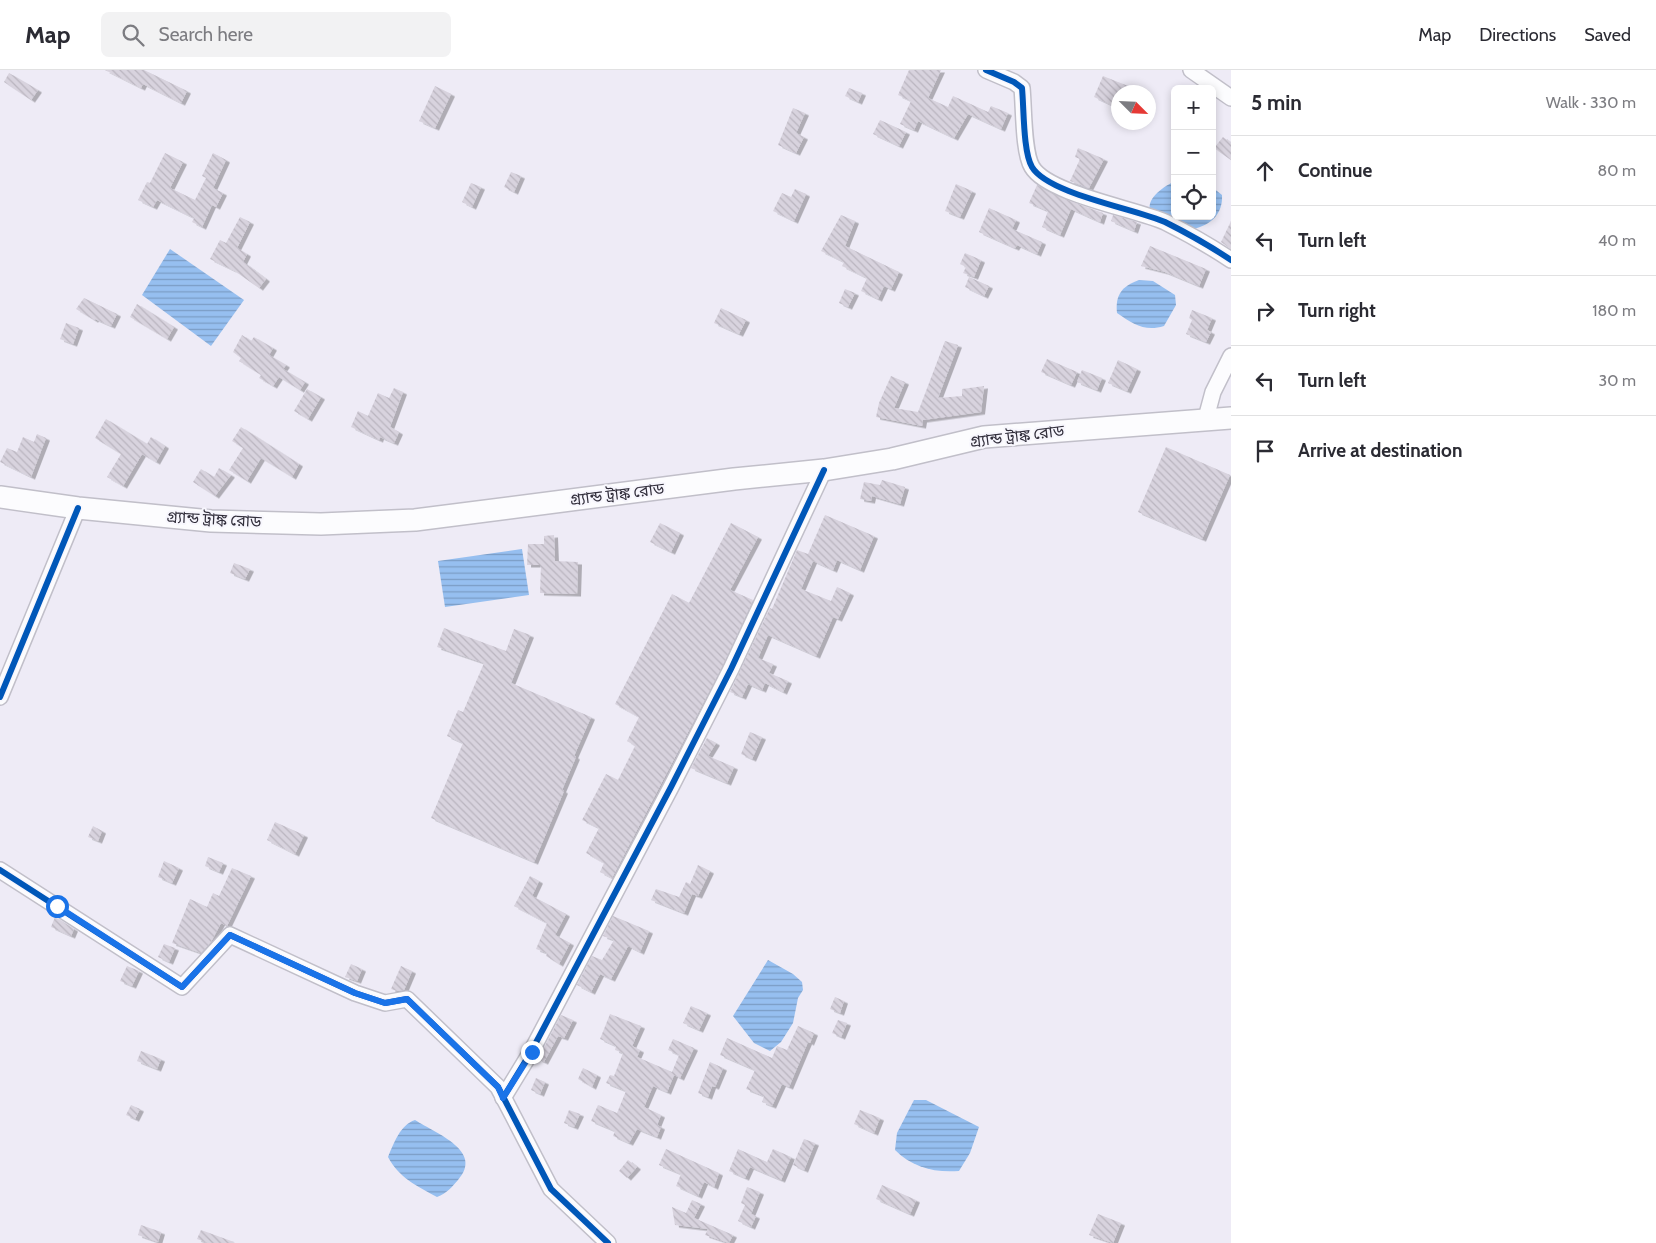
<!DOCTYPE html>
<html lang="en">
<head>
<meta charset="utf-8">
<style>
  body { margin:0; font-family:Cabin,"Noto Sans Bengali",sans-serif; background:#f2f2f3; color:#2b2b33 }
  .controls { position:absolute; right:15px; top:15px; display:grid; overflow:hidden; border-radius:8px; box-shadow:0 2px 8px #0003 }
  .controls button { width:45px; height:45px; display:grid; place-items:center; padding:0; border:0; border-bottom:1px solid #e1e1e2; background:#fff; color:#2b2b33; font:25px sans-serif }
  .compass { position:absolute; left:1111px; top:15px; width:45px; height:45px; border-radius:50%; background:#fff; box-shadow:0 2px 8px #0003; rotate:114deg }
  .stop { position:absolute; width:15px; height:15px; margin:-11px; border:4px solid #1a73e8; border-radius:50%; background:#fff }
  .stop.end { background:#1a73e8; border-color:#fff; box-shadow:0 1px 5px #0008 }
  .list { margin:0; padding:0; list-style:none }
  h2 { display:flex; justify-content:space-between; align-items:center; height:65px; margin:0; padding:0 20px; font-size:21px }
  h2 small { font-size:16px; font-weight:400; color:#7c7c81 }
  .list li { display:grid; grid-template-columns:32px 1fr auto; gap:15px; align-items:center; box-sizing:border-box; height:70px; padding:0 20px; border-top:1px solid #e1e1e2 }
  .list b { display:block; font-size:19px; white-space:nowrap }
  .list em { font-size:16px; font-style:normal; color:#7c7c81 }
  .icon { flex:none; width:28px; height:28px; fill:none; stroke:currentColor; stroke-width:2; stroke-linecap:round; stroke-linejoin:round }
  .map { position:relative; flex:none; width:1231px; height:1173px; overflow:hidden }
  header { display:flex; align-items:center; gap:30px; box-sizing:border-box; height:70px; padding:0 25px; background:#fff; border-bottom:1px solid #e1e1e2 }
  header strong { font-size:24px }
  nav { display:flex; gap:28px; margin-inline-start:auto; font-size:18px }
  .search { width:350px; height:45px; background:#f2f2f3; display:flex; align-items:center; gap:12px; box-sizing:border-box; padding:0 18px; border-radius:8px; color:#7c7c81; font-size:19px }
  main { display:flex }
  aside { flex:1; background:#fff }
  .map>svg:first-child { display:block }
</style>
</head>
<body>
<header>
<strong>Map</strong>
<div class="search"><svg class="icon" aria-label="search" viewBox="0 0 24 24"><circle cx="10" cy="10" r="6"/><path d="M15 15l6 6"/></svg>Search here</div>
<nav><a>Map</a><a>Directions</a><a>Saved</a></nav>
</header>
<main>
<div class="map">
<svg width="1231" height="1173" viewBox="0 0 1231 1173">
  <defs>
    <pattern id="water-rules" width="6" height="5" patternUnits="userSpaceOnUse" patternTransform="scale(1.25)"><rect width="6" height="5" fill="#96bff0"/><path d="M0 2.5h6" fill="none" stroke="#7b9cc4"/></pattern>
    <pattern id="building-back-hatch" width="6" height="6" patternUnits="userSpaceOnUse" patternTransform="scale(1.25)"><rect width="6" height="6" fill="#d8d3de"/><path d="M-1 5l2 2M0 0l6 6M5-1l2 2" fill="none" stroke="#bab5bf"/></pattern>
    <filter id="shadow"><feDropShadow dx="4" dy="2.5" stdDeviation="0" flood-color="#0004"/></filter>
  </defs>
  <rect width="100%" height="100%" fill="#eeebf6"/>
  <g fill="url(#water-rules)">
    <path d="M1175,111V146H1212V117L1222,125C1223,144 1211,155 1193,159L1150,140C1147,127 1165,116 1175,111Z"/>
    <polygon points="170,179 244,230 211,276 142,225"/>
    <path d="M1139,210L1153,211L1175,225L1176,235L1164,256C1145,262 1133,254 1117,243C1115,225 1122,216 1139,210Z"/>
    <polygon points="522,479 529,525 445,537 438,491"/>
    <polygon points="768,890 793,904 802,912 803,920 798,928 793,953 781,972 770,981 754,973 733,946"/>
    <path d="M914,1030H926L979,1057L970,1083L959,1101C934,1103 912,1097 895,1080L897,1063Z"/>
    <path d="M415,1050C437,1064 484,1081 458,1110C452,1117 447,1123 437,1127C417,1116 399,1108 388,1087C394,1073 400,1055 415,1050Z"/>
  </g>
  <g fill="url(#building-back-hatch)" filter="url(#shadow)">
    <polygon points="105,0 144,0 187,21 181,33 143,14 141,18"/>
    <polygon points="909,0 941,0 928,28 948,37 953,26 988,42 991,36 1008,43 1001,59 968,44 954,68 918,51 914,60 900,54 911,31 898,25"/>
    <polygon points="9,3 38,20 31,30 4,12"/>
    <polygon points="1103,6 1143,22 1118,22 1118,38 1094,27"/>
    <polygon points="435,16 451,24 435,58 419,51"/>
    <polygon points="849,18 862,23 858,32 845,26"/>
    <polygon points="793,38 805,43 796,63 804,67 796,83 778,75"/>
    <polygon points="880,50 906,62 899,76 873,64"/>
    <polygon points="1223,67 1231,73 1231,90 1214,78"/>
    <polygon points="1078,78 1104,89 1089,118 1070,111 1080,89 1075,87"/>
    <polygon points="165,83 183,92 170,118 195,130 206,108 202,106 213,83 226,90 213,118 223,123 216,137 212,135 202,157 192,152 194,148 157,130 153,137 138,130 147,112 150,113"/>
    <polygon points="511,102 521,106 514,122 504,117"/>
    <polygon points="471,113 481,117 472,137 462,132"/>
    <polygon points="956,114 972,121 960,147 945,141"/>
    <polygon points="1037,115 1070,131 1103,143 1100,152 1071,139 1060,165 1042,157 1048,141 1029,133"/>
    <polygon points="795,119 806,124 794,151 773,141 782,123 791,127"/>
    <polygon points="989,138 1016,150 1012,159 1042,172 1037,184 1017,175 1015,178 979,162"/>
    <polygon points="841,145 855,151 845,176 899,202 891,219 884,216 878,229 861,221 867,208 842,196 844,192 821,181"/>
    <polygon points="1113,145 1137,152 1134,161 1111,151"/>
    <polygon points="240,147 250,152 237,178 247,184 243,192 266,209 259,218 235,201 210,189 220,170 226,173"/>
    <polygon points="1231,151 1231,179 1221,172"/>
    <polygon points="1150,176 1206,199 1199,216 1165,202 1141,196"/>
    <polygon points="965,183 981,190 974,207 963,203 966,197 960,194"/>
    <polygon points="969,207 989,216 984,226 965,217"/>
    <polygon points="845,219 855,223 848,237 839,233"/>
    <polygon points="84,228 117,244 111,256 95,249 94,250 76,239"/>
    <polygon points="137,234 174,257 167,269 130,247"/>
    <polygon points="721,238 746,250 739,264 714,253"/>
    <polygon points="1192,240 1212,248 1207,260 1211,262 1206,272 1186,264 1192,250 1189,248"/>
    <polygon points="66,253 79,258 73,274 60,269"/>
    <polygon points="242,265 251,271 254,267 273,278 269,285 286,295 283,299 305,312 300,320 279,307 273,316 259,308 261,305 239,291 241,288 233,282"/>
    <polygon points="945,271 958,275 938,328 962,326 962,319 984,316 981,342 923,350 922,356 876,347 879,333 891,306 905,312 894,338 918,342"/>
    <polygon points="1047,289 1077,302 1071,315 1041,302"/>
    <polygon points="1118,290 1137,299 1127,321 1108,313"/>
    <polygon points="1082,300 1102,308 1097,320 1077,312"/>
    <polygon points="394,318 403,322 390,357 399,362 394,373 380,367 379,370 351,357 358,341 368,346 378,323 389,328"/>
    <polygon points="307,319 321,327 308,349 294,341"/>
    <polygon points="106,349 147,374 151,367 165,376 156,392 142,384 123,416 107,407 121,384 95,368"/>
    <polygon points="241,357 299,394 292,407 261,388 247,411 229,400 243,378 232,371"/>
    <polygon points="37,364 46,368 31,407 0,392 7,378 17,382 23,367 34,372"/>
    <polygon points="1166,377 1230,405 1202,469 1138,442"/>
    <polygon points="219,398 231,405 215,426 193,412 201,399 214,407"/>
    <polygon points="882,410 905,417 900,434 872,426 871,431 860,429 864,412 880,415"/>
    <polygon points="825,445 874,466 860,500 837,490 833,500 813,491 801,519 831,531 837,517 850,523 838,549 833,547 816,586 768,565 758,588 773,594 769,603 788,611 783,622 765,613 762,620 748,614 742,627 730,622 770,538 772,539 797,480 808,484"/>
    <polygon points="660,453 680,463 671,482 650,472"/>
    <polygon points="731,453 758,467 730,520 753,530 723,595 612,808 600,802 604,793 586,783 599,758 582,750 606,704 618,710 635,676 627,671 639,647 615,634 672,524 689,533"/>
    <polygon points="554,465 555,491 578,492 577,524 540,523 541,495 527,495 528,474 544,474 544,466"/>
    <polygon points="234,493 250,499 245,509 230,503"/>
    <polygon points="444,558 506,581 514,559 530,565 511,613 591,647 574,686 576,687 562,720 564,721 534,792 431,748 463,673 447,666 458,640 463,642 484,593 437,577"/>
    <polygon points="750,662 762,667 752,689 741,684"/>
    <polygon points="707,668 716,673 708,686 734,697 727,713 691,698"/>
    <polygon points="275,752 304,765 295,784 267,770"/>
    <polygon points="93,756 102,761 98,771 88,767"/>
    <polygon points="208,787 223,793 219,802 205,796"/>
    <polygon points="164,791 179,798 172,813 158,807"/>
    <polygon points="698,795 710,801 698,826 692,824 684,843 651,830 656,819 679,827 686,812 690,814"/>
    <polygon points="232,798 251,806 227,856 221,853 211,872 201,883 172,873 190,829 207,837 213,823 219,826"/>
    <polygon points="530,806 539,811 532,826 566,844 555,865 570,873 559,894 546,886 547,883 536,879 547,853 514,836"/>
    <polygon points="613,846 649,861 640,882 628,876 611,909 600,904 591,922 577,915 592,886 602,890 614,870 603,866"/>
    <polygon points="55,847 74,859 71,866 51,857"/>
    <polygon points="164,874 175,878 169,892 158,887"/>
    <polygon points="351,894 362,899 357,911 345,907"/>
    <polygon points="127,896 139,901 132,916 120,911"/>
    <polygon points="401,896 412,901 404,920 397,921 391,919"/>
    <polygon points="835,927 844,931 840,943 830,939"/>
    <polygon points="691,936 707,943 699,960 683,953"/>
    <polygon points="610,944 641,956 632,976 640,980 637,987 672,1002 679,985 668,980 673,969 694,978 680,1008 674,1005 667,1022 653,1016 644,1037 661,1045 657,1055 661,1057 657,1067 637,1059 629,1073 613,1066 615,1061 591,1051 598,1035 617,1043 626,1021 606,1013 610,1005 614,1006 623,983 615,980 616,976 600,969"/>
    <polygon points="561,945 573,950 564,968 558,966 544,992 538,989"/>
    <polygon points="838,950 847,953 841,967 832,963"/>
    <polygon points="798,956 814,963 810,973 808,972 789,1017 782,1014 772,1036 762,1032 764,1026 746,1019 755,1000 720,985 727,968 772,988 777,976 787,980"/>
    <polygon points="141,981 161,989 157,999 137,991"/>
    <polygon points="710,992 723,998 715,1017 712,1016 708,1027 698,1023"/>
    <polygon points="583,998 597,1005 592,1017 578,1009"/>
    <polygon points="536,1008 545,1012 540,1024 531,1020"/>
    <polygon points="131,1035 140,1039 135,1049 126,1045"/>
    <polygon points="569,1040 580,1044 574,1057 564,1053"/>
    <polygon points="860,1040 880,1048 874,1063 854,1054"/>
    <polygon points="804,1069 815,1073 804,1100 793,1095"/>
    <polygon points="666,1079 719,1103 714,1117 704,1112 698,1126 676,1116 681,1104 659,1095"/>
    <polygon points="738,1079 767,1092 773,1079 791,1087 781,1110 750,1097 745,1108 729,1101"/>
    <polygon points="628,1090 637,1097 627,1108 619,1101"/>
    <polygon points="882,1115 916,1130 910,1144 876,1129"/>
    <polygon points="747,1117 760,1122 751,1144 756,1146 751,1157 738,1151 745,1135 741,1133"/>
    <polygon points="692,1130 701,1134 694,1148 733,1165 729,1173 705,1165 708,1159 675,1155 672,1137 686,1143"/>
    <polygon points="1098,1144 1121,1153 1113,1173 1089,1165"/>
    <polygon points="141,1155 161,1162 158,1172 138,1165"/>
    <polygon points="201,1160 234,1172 233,1173 208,1173 197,1169"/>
  </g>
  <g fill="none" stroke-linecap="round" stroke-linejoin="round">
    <defs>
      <g id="minor">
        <path d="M986,0L1014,12L1022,18C1024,38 1023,82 1032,97C1048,124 1136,139 1165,152C1187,163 1210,176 1231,190"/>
        <polyline points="1191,0 1231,28"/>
        <polyline points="1206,348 1213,322 1231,286"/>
        <polyline points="0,627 78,438"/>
        <polyline points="0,800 182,917 230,865 355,923 385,933 407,929 498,1017 551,1119 608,1173"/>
        <polyline points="503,1028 531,982 671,717 731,599 824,400"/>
      </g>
      <polyline id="highway" points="0,427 78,438 211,451 321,454 415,450 734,409 824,400 892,389 984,367 1231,348"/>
    </defs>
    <use href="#minor" stroke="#c1bfc9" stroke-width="18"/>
    <use href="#highway" stroke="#c1bfc9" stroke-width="24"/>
    <use href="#minor" stroke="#fcfcfe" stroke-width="15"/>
    <use href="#highway" stroke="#fcfcfe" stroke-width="21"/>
    <defs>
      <g id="cycleway">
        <path d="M986,0L1014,12L1022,18C1024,38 1023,82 1032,97C1048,124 1136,139 1165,152C1187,163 1210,176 1231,190"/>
        <polyline points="0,627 78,438"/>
        <polyline points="0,800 182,917 230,865 355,923 385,933 407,929 498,1017 551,1119 608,1173"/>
        <polyline points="503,1028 531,982 671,717 731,599 824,400"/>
      </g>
    </defs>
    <use href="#cycleway" stroke="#f7f6fd" stroke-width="9"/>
    <use href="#cycleway" stroke="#0057b8" stroke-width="6"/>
  </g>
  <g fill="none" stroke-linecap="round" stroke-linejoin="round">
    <polyline stroke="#1a73e8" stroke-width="6" points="57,836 182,917 230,865 355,923 385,933 407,929 498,1017 503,1028 532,982"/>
  </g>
  <g text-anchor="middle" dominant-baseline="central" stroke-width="4" stroke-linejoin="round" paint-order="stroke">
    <g font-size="16" fill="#312e3b" stroke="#f7f6fd">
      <text transform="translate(1017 366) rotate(-7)">গ্র্যান্ড ট্রাঙ্ক রোড</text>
      <text transform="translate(617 424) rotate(-7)">গ্র্যান্ড ট্রাঙ্ক রোড</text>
      <text transform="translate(214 449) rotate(3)">গ্র্যান্ড ট্রাঙ্ক রোড</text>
    </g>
  </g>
</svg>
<div class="controls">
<button>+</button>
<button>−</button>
<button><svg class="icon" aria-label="locate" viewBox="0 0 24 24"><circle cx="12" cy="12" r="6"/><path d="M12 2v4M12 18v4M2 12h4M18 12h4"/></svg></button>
</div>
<svg class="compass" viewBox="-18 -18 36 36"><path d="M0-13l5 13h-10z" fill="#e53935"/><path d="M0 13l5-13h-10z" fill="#7c7c81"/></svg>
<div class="stop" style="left:57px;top:836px"></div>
<div class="stop end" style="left:532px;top:982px"></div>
</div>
<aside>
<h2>5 min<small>Walk · 330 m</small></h2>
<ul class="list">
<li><svg class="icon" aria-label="ahead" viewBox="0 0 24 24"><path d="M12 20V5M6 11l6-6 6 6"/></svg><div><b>Continue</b></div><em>80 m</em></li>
<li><svg class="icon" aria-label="left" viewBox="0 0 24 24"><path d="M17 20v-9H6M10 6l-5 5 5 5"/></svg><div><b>Turn left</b></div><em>40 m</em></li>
<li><svg class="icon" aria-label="right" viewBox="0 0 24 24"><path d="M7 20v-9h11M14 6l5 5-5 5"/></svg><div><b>Turn right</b></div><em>180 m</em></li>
<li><svg class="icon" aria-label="left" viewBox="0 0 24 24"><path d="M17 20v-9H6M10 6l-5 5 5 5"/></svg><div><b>Turn left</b></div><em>30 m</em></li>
<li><svg class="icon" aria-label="arrive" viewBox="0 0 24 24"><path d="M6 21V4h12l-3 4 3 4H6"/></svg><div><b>Arrive at destination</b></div></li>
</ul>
</aside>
</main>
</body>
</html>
